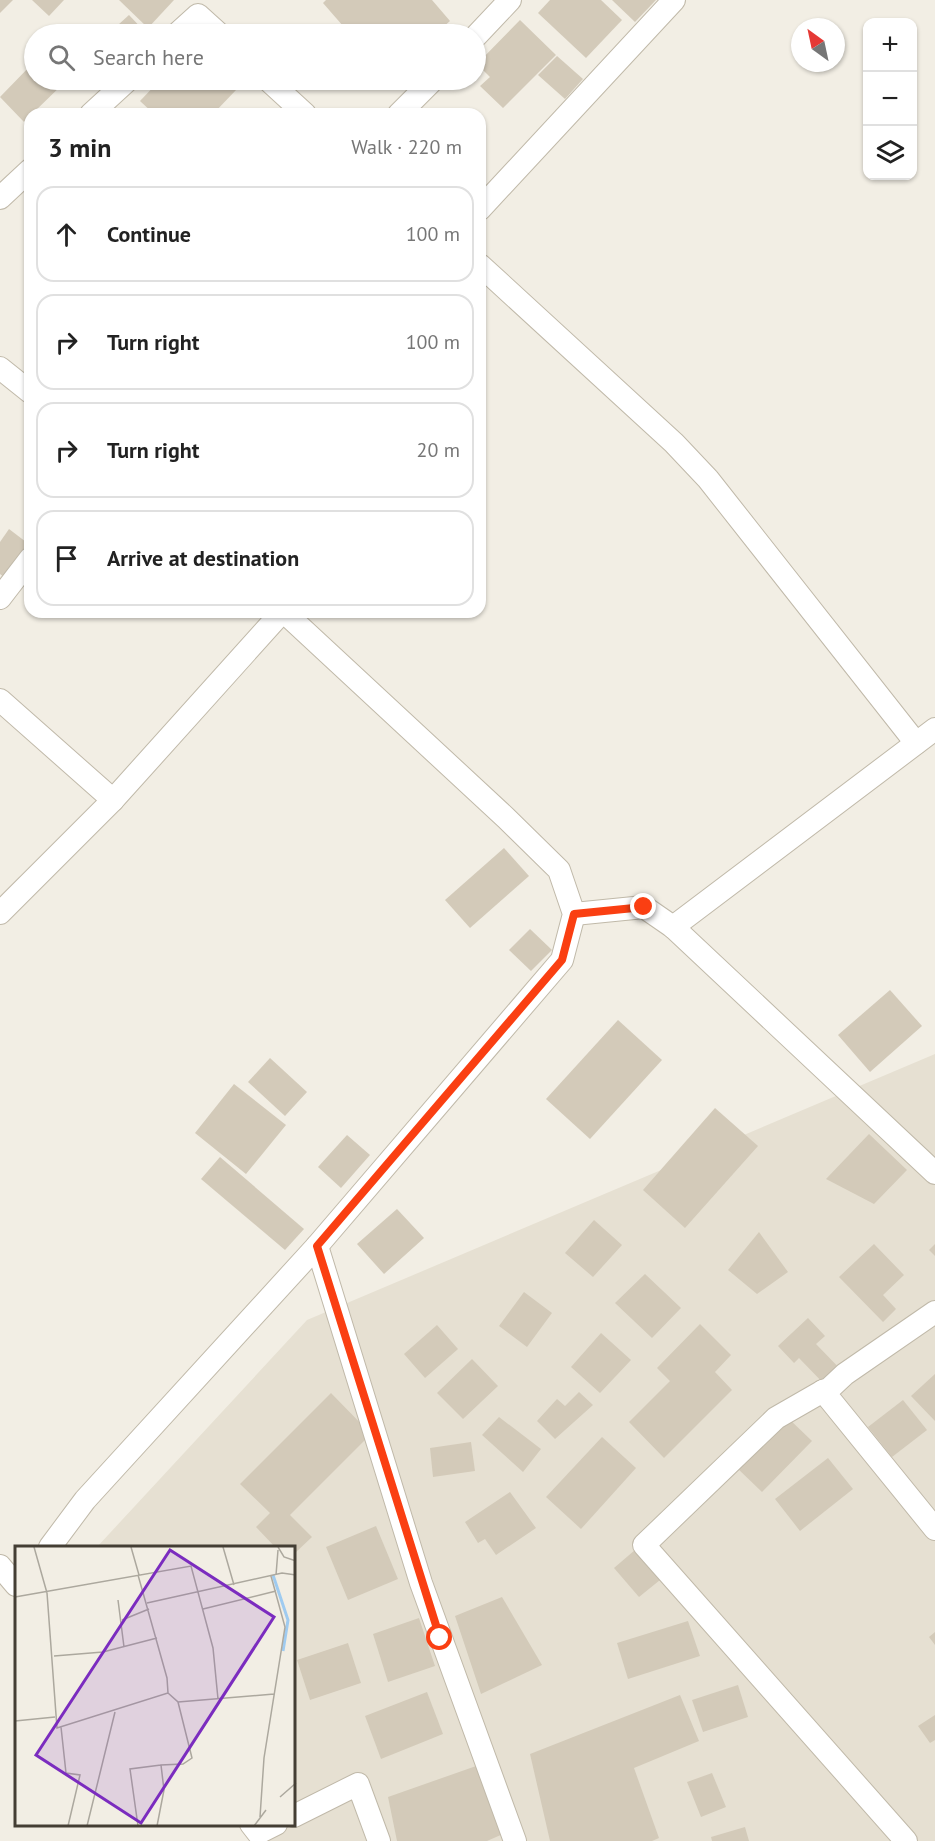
<!DOCTYPE html>
<html lang="en">
<head>
<meta charset="utf-8">
<style>
  body { margin:0; font-family:"PT Sans",sans-serif; background:#f6f6f6; color:#222 }
  .controls { position:absolute; right:18px; top:18px; display:grid; overflow:hidden; border-radius:12px; box-shadow:0 2px 4px #0004 }
  .controls button { width:54px; height:54px; display:grid; place-items:center; padding:0; border:0; border-bottom:2px solid #e0e0e0; background:#fff; color:#222; font:30px sans-serif }
  .compass { position:absolute; left:791px; top:18px; width:54px; height:54px; border-radius:50%; background:#fff; box-shadow:0 2px 4px #0004; rotate:327deg }
  .stop { position:absolute; width:18px; height:18px; margin:-14px; border:4px solid #fa3f12; border-radius:50%; background:#fff }
  .stop.end { background:#fa3f12; border-color:#fff; box-shadow:0 2px 6px #0008 }
  .list { margin:0; padding:0; list-style:none }
  h2 { display:flex; justify-content:space-between; align-items:center; height:78px; margin:0; padding:0 24px; font-size:26px }
  h2 small { font-size:20px; font-weight:400; color:#767676 }
  .list li { display:grid; grid-template-columns:39px 1fr auto; gap:18px; align-items:center; box-sizing:border-box; height:96px; margin:0 12px 12px; padding:0 12px; border:2px solid #e0e0e0; border-radius:18px }
  .list b { display:block; font-size:22px; white-space:nowrap }
  .list em { font-size:20px; font-style:normal; color:#767676 }
  .icon { flex:none; width:33px; height:33px; fill:none; stroke:currentColor; stroke-width:2; stroke-linecap:round; stroke-linejoin:round }
  .map { position:relative; flex:none; width:935px; height:1841px; overflow:hidden }
  .search { position:absolute; background:#fff; box-shadow:0 2px 4px #0004; left:24px; top:24px; width:462px; height:66px; display:flex; align-items:center; gap:15px; box-sizing:border-box; padding:0 21px; border-radius:33px; color:#767676; font-size:22px }
  .panel { position:absolute; background:#fff; box-shadow:0 2px 4px #0004; left:24px; top:108px; width:462px; height:510px; border-radius:18px }
  .map>svg:first-child { display:block }
</style>
</head>
<body>
<div class="map">
<svg width="935" height="1841" viewBox="0 0 935 1841">
  <rect width="100%" height="100%" fill="#f2eee4"/>
  <polygon fill="#e6e0d2" points="935,1054 935,1841 265,1841 254,1825 294,1824 294,1547 97,1547 307,1320"/>
  <g fill="#d3cab9">
    <polygon points="0,0 13,0 0,13"/>
    <polygon points="32,0 64,0 49,16"/>
    <polygon points="119,0 174,0 148,28"/>
    <polygon points="326,0 432,0 450,21 435,34 350,34 323,3"/>
    <polygon points="550,0 601,0 622,20 586,58 538,13"/>
    <polygon points="612,0 656,0 635,22"/>
    <polygon points="129,15 147,34 108,34"/>
    <polygon points="520,20 556,55 503,108 480,86 490,77 477,64"/>
    <polygon points="557,56 583,79 565,99 538,75"/>
    <polygon points="34,62 34,80 67,80 32,114 30,114 24,122 0,97"/>
    <polygon points="160,80 227,80 237,89 213,114 154,114 140,101"/>
    <polygon points="9,529 30,545 5,578 0,574 0,542"/>
    <polygon points="504,848 529,876 470,928 445,900"/>
    <polygon points="530,929 552,950 531,971 509,950"/>
    <polygon points="890,990 922,1026 870,1072 838,1035"/>
    <polygon points="618,1020 662,1060 590,1139 546,1099"/>
    <polygon points="270,1058 307,1092 285,1116 248,1082"/>
    <polygon points="234,1084 286,1125 246,1174 195,1133"/>
    <polygon points="715,1108 758,1146 685,1228 643,1190"/>
    <polygon points="869,1134 907,1170 874,1204 826,1179"/>
    <polygon points="347,1135 370,1155 341,1188 318,1167"/>
    <polygon points="220,1157 304,1229 285,1250 201,1179"/>
    <polygon points="397,1209 424,1238 384,1274 357,1244"/>
    <polygon points="594,1220 622,1245 593,1277 565,1253"/>
    <polygon points="759,1232 788,1272 757,1294 728,1270"/>
    <polygon points="874,1244 904,1275 883,1295 896,1309 883,1322 839,1277"/>
    <polygon points="935,1244 935,1256 929,1250"/>
    <polygon points="645,1274 681,1308 652,1338 615,1303"/>
    <polygon points="524,1292 552,1313 527,1347 499,1326"/>
    <polygon points="808,1318 825,1336 816,1344 845,1374 829,1389 799,1358 794,1363 778,1346"/>
    <polygon points="700,1324 731,1355 715,1372 732,1390 664,1458 629,1422 670,1381 657,1368"/>
    <polygon points="437,1325 458,1349 425,1378 404,1354"/>
    <polygon points="601,1333 631,1360 600,1393 571,1367"/>
    <polygon points="472,1359 498,1386 463,1419 437,1393"/>
    <polygon points="935,1374 935,1421 911,1396"/>
    <polygon points="579,1392 593,1405 555,1439 537,1421 557,1399 565,1406"/>
    <polygon points="331,1393 371,1434 290,1515 312,1537 294,1554 294,1547 275,1547 256,1527 270,1513 240,1484"/>
    <polygon points="903,1400 927,1430 892,1457 868,1427"/>
    <polygon points="786,1416 812,1441 762,1492 736,1467"/>
    <polygon points="499,1417 541,1449 523,1472 482,1435"/>
    <polygon points="602,1437 636,1468 581,1529 546,1497"/>
    <polygon points="471,1442 475,1471 433,1477 430,1448"/>
    <polygon points="828,1458 853,1489 800,1531 775,1499"/>
    <polygon points="510,1492 536,1528 496,1555 485,1539 478,1543 465,1522"/>
    <polygon points="376,1526 398,1579 348,1600 326,1547"/>
    <polygon points="635,1550 660,1580 639,1597 614,1568"/>
    <polygon points="502,1597 542,1665 481,1694 455,1616"/>
    <polygon points="419,1618 435,1666 388,1682 373,1634"/>
    <polygon points="688,1621 700,1656 628,1679 617,1643"/>
    <polygon points="935,1632 935,1645 929,1637"/>
    <polygon points="348,1643 361,1683 310,1700 297,1660"/>
    <polygon points="738,1685 748,1717 703,1732 692,1700"/>
    <polygon points="427,1692 443,1734 381,1759 365,1716"/>
    <polygon points="680,1695 699,1741 634,1768 659,1838 652,1841 550,1841 530,1754"/>
    <polygon points="935,1715 935,1740 930,1743 918,1726"/>
    <polygon points="479,1765 503,1834 487,1841 397,1841 388,1797"/>
    <polygon points="712,1773 726,1807 701,1817 687,1782"/>
    <polygon points="745,1827 749,1841 712,1841 711,1837"/>
  </g>
  <g fill="none" stroke-linecap="round" stroke-linejoin="round">
    <defs>
      <g id="minor">
        <polyline points="177,34 198,15 219,34"/>
        <polyline points="476,36 510,0"/>
        <polyline points="268,80 305,114"/>
        <polyline points="91,114 128,80"/>
        <polyline points="399,114 433,80"/>
        <polyline points="0,198 30,170"/>
        <polyline points="480,209 674,0"/>
        <polyline points="480,265 674,443 708,479 916,743"/>
        <polyline points="0,368 30,392"/>
        <polyline points="0,598 30,559"/>
        <polyline points="0,700 113,800"/>
        <polyline points="0,913 113,800 282,612"/>
        <polyline points="574,914 644,907 673,927 935,1173"/>
        <polyline points="673,927 935,729"/>
        <polyline points="317,1246 421,1583 515,1841"/>
        <polyline points="935,1312 845,1374 829,1389 823,1391 935,1529"/>
        <polyline points="823,1391 776,1418 644,1545 906,1841"/>
        <polyline points="50,1547 85,1500 317,1246 562,960 574,914 559,870 506,818 284,612"/>
        <polyline points="0,1566 16,1585"/>
        <polyline points="294,1816 358,1784 379,1841"/>
        <polyline points="251,1824 258,1833 276,1824"/>
      </g>
    </defs>
    <use href="#minor" stroke="#c0b9a9" stroke-width="24"/>
    <use href="#minor" stroke="#fff" stroke-width="22"/>
  </g>
  <g fill="none" stroke-linecap="round" stroke-linejoin="round">
    <polyline stroke="#fa3f12" stroke-width="8" points="440,1638 317,1246 562,960 574,914 644,907"/>
  </g>
  <g transform="translate(15 1546)">
    <rect width="280" height="280" fill="#f2eee4"/>
    <path fill="none" stroke="#9fcbf0" stroke-width="3" d="M258,29L273,74L268,105"/>
    <path fill="none" stroke="#aca89e" stroke-width="1.5" d="M19,1L32,47L42,182L153,147L152,132L123,29M116,1L124,29M208,1L219,39M263,1L269,11L281,15M261,29L263,4M0,51L176,20L198,102L203,153M103,54L109,101M132,57L267,27L281,29M188,63L261,45M107,74L134,63M39,110L88,106L142,92M163,156L259,148M0,175L40,171M46,181L51,227L65,229L53,280M265,251L281,237M245,271L249,212L270,81L256,30M72,280L100,166M123,280L115,223L146,219M142,280L149,244L146,219L168,218L177,212L163,156L153,147M193,280H238M239,280L251,264"/>
    <path fill="#7b2cbf" fill-opacity="0.15" stroke="#7b2cbf" stroke-width="3" d="M155,4L259,71L126,277L21,209Z"/>
    <rect width="280" height="280" fill="none" stroke="#443e34" stroke-width="3"/>
  </g>
</svg>
<div class="controls">
<button>+</button>
<button>−</button>
<button><svg class="icon" aria-label="layers" viewBox="0 0 24 24"><path d="M12 4l9 5-9 5-9-5zM3 14l9 5 9-5"/></svg></button>
</div>
<svg class="compass" viewBox="-18 -18 36 36"><path d="M0-13l5 13h-10z" fill="#e53935"/><path d="M0 13l5-13h-10z" fill="#767676"/></svg>
<div class="stop" style="left:440px;top:1638px"></div>
<div class="stop end" style="left:644px;top:907px"></div>
<div class="search"><svg class="icon" aria-label="search" viewBox="0 0 24 24"><circle cx="10" cy="10" r="6"/><path d="M15 15l6 6"/></svg>Search here</div>
<section class="panel">
<h2>3 min<small>Walk · 220 m</small></h2>
<ul class="list">
<li><svg class="icon" aria-label="ahead" viewBox="0 0 24 24"><path d="M12 20V5M6 11l6-6 6 6"/></svg><div><b>Continue</b></div><em>100 m</em></li>
<li><svg class="icon" aria-label="right" viewBox="0 0 24 24"><path d="M7 20v-9h11M14 6l5 5-5 5"/></svg><div><b>Turn right</b></div><em>100 m</em></li>
<li><svg class="icon" aria-label="right" viewBox="0 0 24 24"><path d="M7 20v-9h11M14 6l5 5-5 5"/></svg><div><b>Turn right</b></div><em>20 m</em></li>
<li><svg class="icon" aria-label="arrive" viewBox="0 0 24 24"><path d="M6 21V4h12l-3 4 3 4H6"/></svg><div><b>Arrive at destination</b></div></li>
</ul>
</section>
</div>
</body>
</html>
